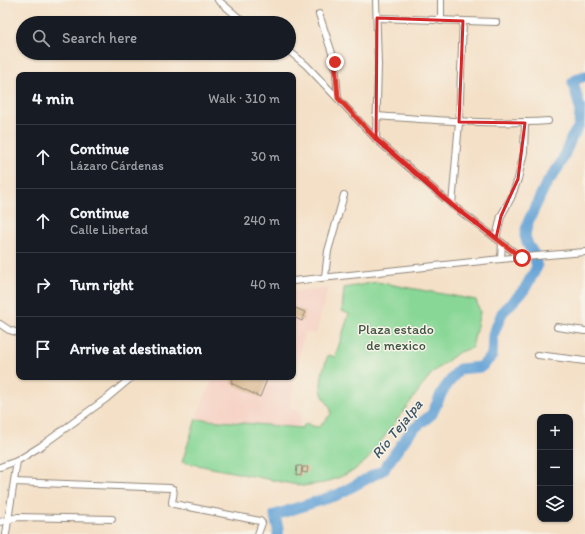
<!DOCTYPE html>
<html lang="en">
<head>
<meta charset="utf-8">
<style>
  body { margin:0; font-family:Itim,sans-serif; background:#20242c; color:#f1f3f6 }
  .controls { position:absolute; right:12px; bottom:12px; display:grid; overflow:hidden; border-radius:8px; box-shadow:0 1px 3px #0004 }
  .controls button { width:36px; height:36px; display:grid; place-items:center; padding:0; border:0; border-bottom:1px solid #363941; background:#171b24; color:#f1f3f6; font:20px sans-serif }
  .stop { position:absolute; width:12px; height:12px; margin:-9px; border:3px solid #d93025; border-radius:50%; background:#fff }
  .stop.end { background:#d93025; border-color:#fff; box-shadow:0 1px 4px #0008 }
  .list { margin:0; padding:0; list-style:none }
  h2 { display:flex; justify-content:space-between; align-items:center; height:52px; margin:0; padding:0 16px; font-size:17px }
  h2 small { font-size:13px; font-weight:400; color:#9ea1a6 }
  .list li { display:grid; grid-template-columns:26px 1fr auto; gap:12px; align-items:center; box-sizing:border-box; height:64px; padding:0 16px; border-top:1px solid #363941 }
  .list b { display:block; font-size:15px; white-space:nowrap }
  .list p { margin:0; font-size:13px; white-space:nowrap; color:#9ea1a6 }
  .list em { font-size:13px; font-style:normal; color:#9ea1a6 }
  .icon { flex:none; width:22px; height:22px; fill:none; stroke:currentColor; stroke-width:2; stroke-linecap:round; stroke-linejoin:round }
  .map { position:relative; flex:none; width:585px; height:534px; overflow:hidden }
  .search { position:absolute; background:#171b24; box-shadow:0 1px 3px #0004; left:16px; top:16px; width:280px; height:44px; display:flex; align-items:center; gap:10px; box-sizing:border-box; padding:0 14px; border-radius:22px; color:#9ea1a6; font-size:15px }
  .panel { position:absolute; background:#171b24; box-shadow:0 1px 3px #0004; left:16px; top:72px; width:280px; height:308px; border-radius:8px }
  .map>svg:first-child { display:block }
</style>
</head>
<body>
<div class="map">
<svg width="585" height="534" viewBox="0 0 585 534">
  <rect width="100%" height="100%" fill="#f7f3e8"/>
  <filter id="ink" filterUnits="userSpaceOnUse"><feTurbulence type="fractalNoise" baseFrequency=".025" numOctaves="2"/><feDisplacementMap in="SourceGraphic" scale="8" xChannelSelector="R" yChannelSelector="G"/><feConvolveMatrix kernelMatrix="1 2 1 2 8 2 1 2 1" color-interpolation-filters="sRGB"/></filter>
  <filter id="wash" filterUnits="userSpaceOnUse"><feTurbulence type="fractalNoise" baseFrequency=".012" numOctaves="4" result="noise"/><feDisplacementMap in="SourceGraphic" scale="16" xChannelSelector="R" yChannelSelector="G"/><feGaussianBlur stdDeviation="0.9" result="paint"/><feColorMatrix in="noise" values="0 0 0 0 0 0 0 0 0 0 0 0 0 0 0 0 0 1.4 0 .05"/><feComposite in="paint" operator="in"/></filter>
  <g filter="url(#wash)">
    <rect width="100%" height="100%" fill="#f4e0c7"/>
    <polygon fill="#f6d2c4" points="328,288 316,334 304,332 289,407 302,412 299,427 196,419 213,377 293,377 293,291"/>
    <path fill="#88d796" stroke="#5a8160" d="M377,282L476,300L480,312L472,348L459,352L432,373L367,460L353,471L340,477L324,483L302,486L182,462L196,419L302,428L306,423L312,426L319,427L331,414C332,406 325,402 322,394C319,381 324,367 328,355L335,357L349,314L342,311L344,288Z"/>
    <g fill="none" stroke-linecap="round" stroke-linejoin="round">
      <polyline stroke="#63a2d6" stroke-width="11" points="278,534 278,529 275,515 337,495 383,470 411,431 432,414 442,392 459,369 481,367 492,356 493,335 502,313 524,290 537,267 534,254 528,245 525,236 526,230 528,222 545,186 561,163 571,139 579,126 580,108 573,82 579,78 585,76"/>
    </g>
    <g id="blocks">
      <g fill="#d7b488">
        <polygon points="293,307 305,312 302,321 293,317"/>
        <polygon points="233,377 268,377 260,397 231,383"/>
        <polygon points="297,466 302,466 301,476 296,475"/>
        <polygon points="303,467 308,467 307,473 302,472"/>
      </g>
    </g>
  </g>
  <g filter="url(#ink)">
    <use href="#blocks" fill-opacity="0" stroke="#908679" stroke-width="1"/>
    <g fill="none" stroke-linecap="round" stroke-linejoin="round">
      <defs>
        <g id="minor">
          <polyline points="218,0 245,23"/>
          <polyline points="376,0 378,65 376,139"/>
          <polyline points="441,0 441,21"/>
          <polyline points="319,14 335,62 338,98"/>
          <polyline points="377,18 496,22"/>
          <polyline points="289,51 306,65 376,139 452,205 522,258"/>
          <path d="M376,116C434,120 491,125 548,121"/>
          <polyline points="452,205 459,122 463,21"/>
          <polyline points="496,238 501,216 511,198 518,179 524,152 525,123"/>
          <polyline points="501,259 502,243"/>
          <polyline points="325,277 328,251 344,195"/>
          <polyline points="293,281 501,259 585,252"/>
          <polyline points="0,324 9,330 19,333"/>
          <polyline points="557,327 585,331"/>
          <polyline points="538,355 585,361"/>
          <polyline points="0,467 17,461 41,446 107,398 132,377"/>
          <path d="M14,482L170,488L173,489C175,494 172,498 172,503L174,504L260,521L262,523L258,534"/>
          <polyline points="0,522 18,517 112,519"/>
          <polyline points="6,534 17,461"/>
        </g>
      </defs>
      <use href="#minor" stroke="#908679" stroke-width="8"/>
      <use href="#minor" stroke="#fff" stroke-width="6"/>
    </g>
  </g>
  <g fill="none" stroke-linecap="round" stroke-linejoin="round" filter="url(#ink)">
    <polyline stroke="#d93025" stroke-width="5" points="335,62 338,98 376,139 452,205 522,258"/>
  </g>
  <path fill="none" stroke="#d62828" stroke-width="3" stroke-linejoin="round" d="M377,18L463,21L459,122L525,123L518,179L501,216L496,238L452,205L376,139Z"/>
  <g text-anchor="middle" dominant-baseline="central" stroke-width="3" stroke-linejoin="round" paint-order="stroke">
    <g font-size="14" fill="#425646" stroke="#f7f3e8">
      <text x="396" y="329">Plaza estado<tspan x="396" dy="16">de mexico</tspan></text>
    </g>
    <g font-size="15" font-style="italic" fill="#3f5567" stroke="#f7f3e8">
      <text transform="translate(397 429) rotate(-51)">Río Tejalpa</text>
    </g>
  </g>
</svg>
<div class="controls">
<button>+</button>
<button>−</button>
<button><svg class="icon" aria-label="layers" viewBox="0 0 24 24"><path d="M12 4l9 5-9 5-9-5zM3 14l9 5 9-5"/></svg></button>
</div>
<div class="stop" style="left:522px;top:258px"></div>
<div class="stop end" style="left:335px;top:62px"></div>
<div class="search"><svg class="icon" aria-label="search" viewBox="0 0 24 24"><circle cx="10" cy="10" r="6"/><path d="M15 15l6 6"/></svg>Search here</div>
<section class="panel">
<h2>4 min<small>Walk · 310 m</small></h2>
<ul class="list">
<li><svg class="icon" aria-label="ahead" viewBox="0 0 24 24"><path d="M12 20V5M6 11l6-6 6 6"/></svg><div><b>Continue</b><p>Lázaro Cárdenas</p></div><em>30 m</em></li>
<li><svg class="icon" aria-label="ahead" viewBox="0 0 24 24"><path d="M12 20V5M6 11l6-6 6 6"/></svg><div><b>Continue</b><p>Calle Libertad</p></div><em>240 m</em></li>
<li><svg class="icon" aria-label="right" viewBox="0 0 24 24"><path d="M7 20v-9h11M14 6l5 5-5 5"/></svg><div><b>Turn right</b></div><em>40 m</em></li>
<li><svg class="icon" aria-label="arrive" viewBox="0 0 24 24"><path d="M6 21V4h12l-3 4 3 4H6"/></svg><div><b>Arrive at destination</b></div></li>
</ul>
</section>
</div>
</body>
</html>
